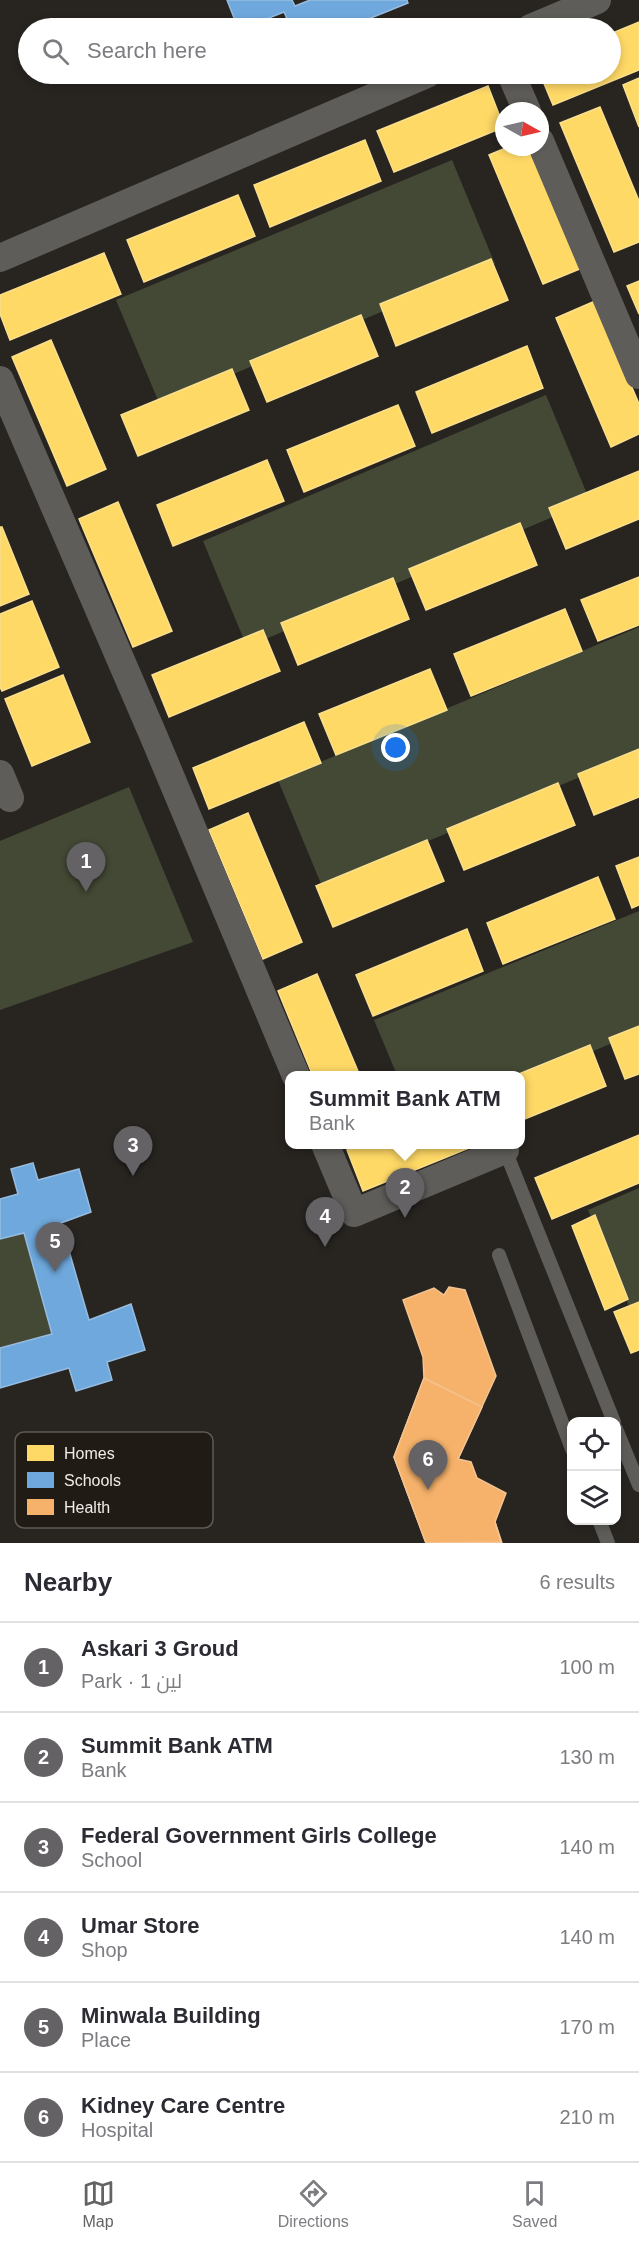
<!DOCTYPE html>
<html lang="en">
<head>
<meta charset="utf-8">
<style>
  body { margin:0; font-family:Helvetica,Cairo,sans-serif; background:#f7f7f7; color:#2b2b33 }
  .controls { position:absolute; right:18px; bottom:18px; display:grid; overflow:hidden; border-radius:12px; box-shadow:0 3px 9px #0003 }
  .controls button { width:54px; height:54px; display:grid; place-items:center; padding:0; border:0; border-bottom:2px solid #e1e1e2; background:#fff; color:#2b2b33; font:30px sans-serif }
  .compass { position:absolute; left:495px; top:102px; width:54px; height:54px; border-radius:50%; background:#fff; box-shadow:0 3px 9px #0003; rotate:98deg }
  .you { position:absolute; left:396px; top:748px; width:21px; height:21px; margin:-15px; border:4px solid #fff; border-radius:50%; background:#1a73e8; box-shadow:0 0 0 9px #1a73e833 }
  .badge { display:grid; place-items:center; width:39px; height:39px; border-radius:50%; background:#646265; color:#fff; font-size:20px; font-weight:700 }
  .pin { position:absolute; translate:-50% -50px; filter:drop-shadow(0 2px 3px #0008) }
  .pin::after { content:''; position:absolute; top:32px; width:21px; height:18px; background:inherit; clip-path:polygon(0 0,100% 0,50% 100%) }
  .popup { position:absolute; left:285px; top:1071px; width:240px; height:78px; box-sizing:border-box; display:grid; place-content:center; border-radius:12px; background:#fff; filter:drop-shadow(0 2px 4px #0005); font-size:20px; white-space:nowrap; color:#7c7c81 }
  .popup b { font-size:22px; color:#2b2b33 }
  .popup::after { content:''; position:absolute; left:50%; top:100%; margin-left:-12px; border:12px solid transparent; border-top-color:#fff }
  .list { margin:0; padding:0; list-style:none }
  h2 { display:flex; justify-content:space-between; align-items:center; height:78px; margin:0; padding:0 24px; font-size:26px }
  h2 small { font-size:20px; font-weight:400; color:#7c7c81 }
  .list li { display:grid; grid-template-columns:39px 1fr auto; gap:18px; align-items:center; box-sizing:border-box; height:90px; padding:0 24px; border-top:2px solid #e1e1e2 }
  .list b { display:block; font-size:22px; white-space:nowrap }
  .list p { margin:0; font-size:20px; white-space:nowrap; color:#7c7c81 }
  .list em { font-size:20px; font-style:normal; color:#7c7c81 }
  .icon { flex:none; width:33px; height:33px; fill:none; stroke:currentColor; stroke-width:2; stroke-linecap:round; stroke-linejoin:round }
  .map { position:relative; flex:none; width:639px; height:1543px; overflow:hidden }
  .search { position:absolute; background:#fff; box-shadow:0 3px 9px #0003; left:18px; right:18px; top:18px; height:66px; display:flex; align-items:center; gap:15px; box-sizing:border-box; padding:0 21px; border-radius:33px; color:#7c7c81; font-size:22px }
  .sheet { height:618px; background:#fff }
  nav { display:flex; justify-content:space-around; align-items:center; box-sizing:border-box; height:84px; border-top:2px solid #e1e1e2; background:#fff; font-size:16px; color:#7c7c81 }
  nav a { display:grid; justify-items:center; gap:3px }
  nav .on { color:#646265 }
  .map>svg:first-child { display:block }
</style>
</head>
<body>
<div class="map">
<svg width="639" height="1543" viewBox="0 0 639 1543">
  <rect width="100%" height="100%" fill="#282521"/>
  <g fill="#444935">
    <polygon points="452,160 495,264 160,405 116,300"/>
    <polygon points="546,395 590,501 247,647 203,541"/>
    <polygon points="639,627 639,752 322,886 278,780"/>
    <polygon points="129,787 193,942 0,1010 0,841"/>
    <polygon points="639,911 639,1032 521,1081 520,1076 397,1075 374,1020"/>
    <polygon points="639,1188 639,1307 631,1311 588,1210"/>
    <polygon points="24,1233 52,1334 0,1348 0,1239"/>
  </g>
  <g fill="#ffd966" stroke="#fadf8d" stroke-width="1.5">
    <polygon points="639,22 639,70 553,105 540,74 610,74 610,34"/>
    <polygon points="639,78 639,127 623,85"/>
    <polygon points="488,86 504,127 394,172 377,131"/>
    <polygon points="600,107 639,201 639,242 614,252 560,123"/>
    <polygon points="365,140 381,181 270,227 254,185"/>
    <polygon points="508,147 531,147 582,268 543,284 489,155"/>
    <polygon points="238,195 255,236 144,282 127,240"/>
    <polygon points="104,253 121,294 10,340 0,314 0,295"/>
    <polygon points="491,259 508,300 396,346 380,304"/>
    <polygon points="639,281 639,314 627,286"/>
    <polygon points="595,301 639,404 639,434 611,447 556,318"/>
    <polygon points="361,315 378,356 267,402 250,361"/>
    <polygon points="51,340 106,469 67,486 12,357"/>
    <polygon points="527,346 543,388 432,433 416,392"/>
    <polygon points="232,369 249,410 138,456 121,415"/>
    <polygon points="398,405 415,446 304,492 287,450"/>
    <polygon points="267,460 284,501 173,546 157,505"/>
    <polygon points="639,471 639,519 566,549 549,508"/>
    <polygon points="118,502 172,631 133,647 79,519"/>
    <polygon points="520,523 537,565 426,610 409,569"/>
    <polygon points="0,527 2,527 29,594 0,606"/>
    <polygon points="639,577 639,625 598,641 581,600"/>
    <polygon points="393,578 409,619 298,665 281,623"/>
    <polygon points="32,601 59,667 2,691 0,687 0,614"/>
    <polygon points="565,609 582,651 471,696 454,654"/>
    <polygon points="263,630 280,671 169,717 152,675"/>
    <polygon points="430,669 447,710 336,755 319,714"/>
    <polygon points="63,675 90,742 32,766 5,699"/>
    <polygon points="304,722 321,763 209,809 193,768"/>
    <polygon points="639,749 639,797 594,815 578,774"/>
    <polygon points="558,783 575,825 464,870 447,829"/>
    <polygon points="248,813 302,942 263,959 209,830"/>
    <polygon points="427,840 444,881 333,927 316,886"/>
    <polygon points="639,857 639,905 632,908 616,866"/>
    <polygon points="598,877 615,919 503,964 487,923"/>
    <polygon points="467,929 483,971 373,1016 356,975"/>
    <polygon points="317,974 360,1076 313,1076 278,991"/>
    <polygon points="639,1026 639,1074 625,1079 609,1038"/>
    <polygon points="590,1045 606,1086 520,1121 520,1076 514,1076"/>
    <polygon points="639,1135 639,1183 552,1219 535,1178"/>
    <polygon points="360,1144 474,1144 474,1146 363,1191 347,1150"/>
    <polygon points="595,1215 628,1299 605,1310 572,1226"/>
    <polygon points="639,1302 639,1350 631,1353 614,1312"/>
  </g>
  <g fill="#6fa8dc" stroke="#96bce0" stroke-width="1.5">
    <polygon points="227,0 292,0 295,6 310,0 407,0 408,3 346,28 291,28 284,12 244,28 238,28"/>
    <polygon points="33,1163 38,1180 79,1169 91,1212 61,1223 89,1320 131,1304 145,1350 107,1362 112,1380 76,1391 69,1368 0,1388 0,1348 52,1334 24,1233 0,1239 0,1199 18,1194 11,1169"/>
  </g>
  <g fill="#f6b26b" stroke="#f4c390" stroke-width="1.5">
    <polygon points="449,1287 465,1290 496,1376 458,1459 467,1496 495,1522 502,1543 426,1543 394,1457 424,1378 423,1357 403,1300 434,1288 444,1295"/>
    <polygon points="424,1378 482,1407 458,1459 471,1462 477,1478 506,1493 495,1522 501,1542 426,1543 394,1457"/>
  </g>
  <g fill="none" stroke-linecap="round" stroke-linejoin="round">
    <g stroke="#5f5d5a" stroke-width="14">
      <polyline points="505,1150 614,1422"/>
      <polyline points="499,1255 572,1449"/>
      <polyline points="616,1429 639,1485"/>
      <polyline points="599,1520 608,1543"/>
    </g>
    <g stroke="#5f5d5a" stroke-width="28">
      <polyline points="531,28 597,0"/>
      <polyline points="511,74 527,111"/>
      <polyline points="540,141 639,375"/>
      <polyline points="0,258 427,74"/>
      <polyline points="0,380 154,737 296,1076"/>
      <polyline points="0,774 10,798"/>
      <polyline points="325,1144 354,1213 505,1150"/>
    </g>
  </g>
  <rect x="15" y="1432" width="198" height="96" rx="9" fill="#211b15" stroke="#5f5a54" stroke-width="1.5"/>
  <rect x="27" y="1445" width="27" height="16" fill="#ffd966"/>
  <rect x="27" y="1472" width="27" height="16" fill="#6fa8dc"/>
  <rect x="27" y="1499" width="27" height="16" fill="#f6b26b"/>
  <g font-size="16" fill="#f0ece8">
    <text x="64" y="1459">Homes</text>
    <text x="64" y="1486">Schools</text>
    <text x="64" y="1513">Health</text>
  </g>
</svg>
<div class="controls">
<button><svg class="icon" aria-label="locate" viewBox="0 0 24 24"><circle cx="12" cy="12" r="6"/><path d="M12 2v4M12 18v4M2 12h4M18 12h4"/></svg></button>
<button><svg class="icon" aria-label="layers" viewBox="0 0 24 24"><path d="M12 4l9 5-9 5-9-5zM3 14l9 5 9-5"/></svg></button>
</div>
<svg class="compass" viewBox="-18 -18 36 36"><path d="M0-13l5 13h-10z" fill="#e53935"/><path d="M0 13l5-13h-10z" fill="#7c7c81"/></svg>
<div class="you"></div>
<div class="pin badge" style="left:86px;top:892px">1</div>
<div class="pin badge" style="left:405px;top:1218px">2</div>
<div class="popup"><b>Summit Bank ATM</b>Bank</div>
<div class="pin badge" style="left:133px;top:1176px">3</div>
<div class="pin badge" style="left:325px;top:1247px">4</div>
<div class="pin badge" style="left:55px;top:1272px">5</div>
<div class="pin badge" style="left:428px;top:1490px">6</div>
<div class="search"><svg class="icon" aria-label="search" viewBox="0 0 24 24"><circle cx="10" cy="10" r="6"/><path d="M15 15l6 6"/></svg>Search here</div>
</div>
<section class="sheet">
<h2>Nearby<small>6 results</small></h2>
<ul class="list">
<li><span class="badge">1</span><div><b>Askari 3 Groud</b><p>Park · لین 1</p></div><em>100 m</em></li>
<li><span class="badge">2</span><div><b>Summit Bank ATM</b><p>Bank</p></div><em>130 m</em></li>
<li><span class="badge">3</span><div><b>Federal Government Girls College</b><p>School</p></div><em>140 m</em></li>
<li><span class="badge">4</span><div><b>Umar Store</b><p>Shop</p></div><em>140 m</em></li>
<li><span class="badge">5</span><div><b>Minwala Building</b><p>Place</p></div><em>170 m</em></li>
<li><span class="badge">6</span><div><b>Kidney Care Centre</b><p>Hospital</p></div><em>210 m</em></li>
</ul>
</section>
<nav>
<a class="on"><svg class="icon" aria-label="map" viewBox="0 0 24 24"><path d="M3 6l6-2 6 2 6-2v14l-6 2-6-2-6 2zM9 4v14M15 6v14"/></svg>Map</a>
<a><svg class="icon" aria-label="directions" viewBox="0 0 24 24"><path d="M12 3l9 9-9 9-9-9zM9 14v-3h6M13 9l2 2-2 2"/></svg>Directions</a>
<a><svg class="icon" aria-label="saved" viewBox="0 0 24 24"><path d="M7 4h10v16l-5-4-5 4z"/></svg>Saved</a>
</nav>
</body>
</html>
